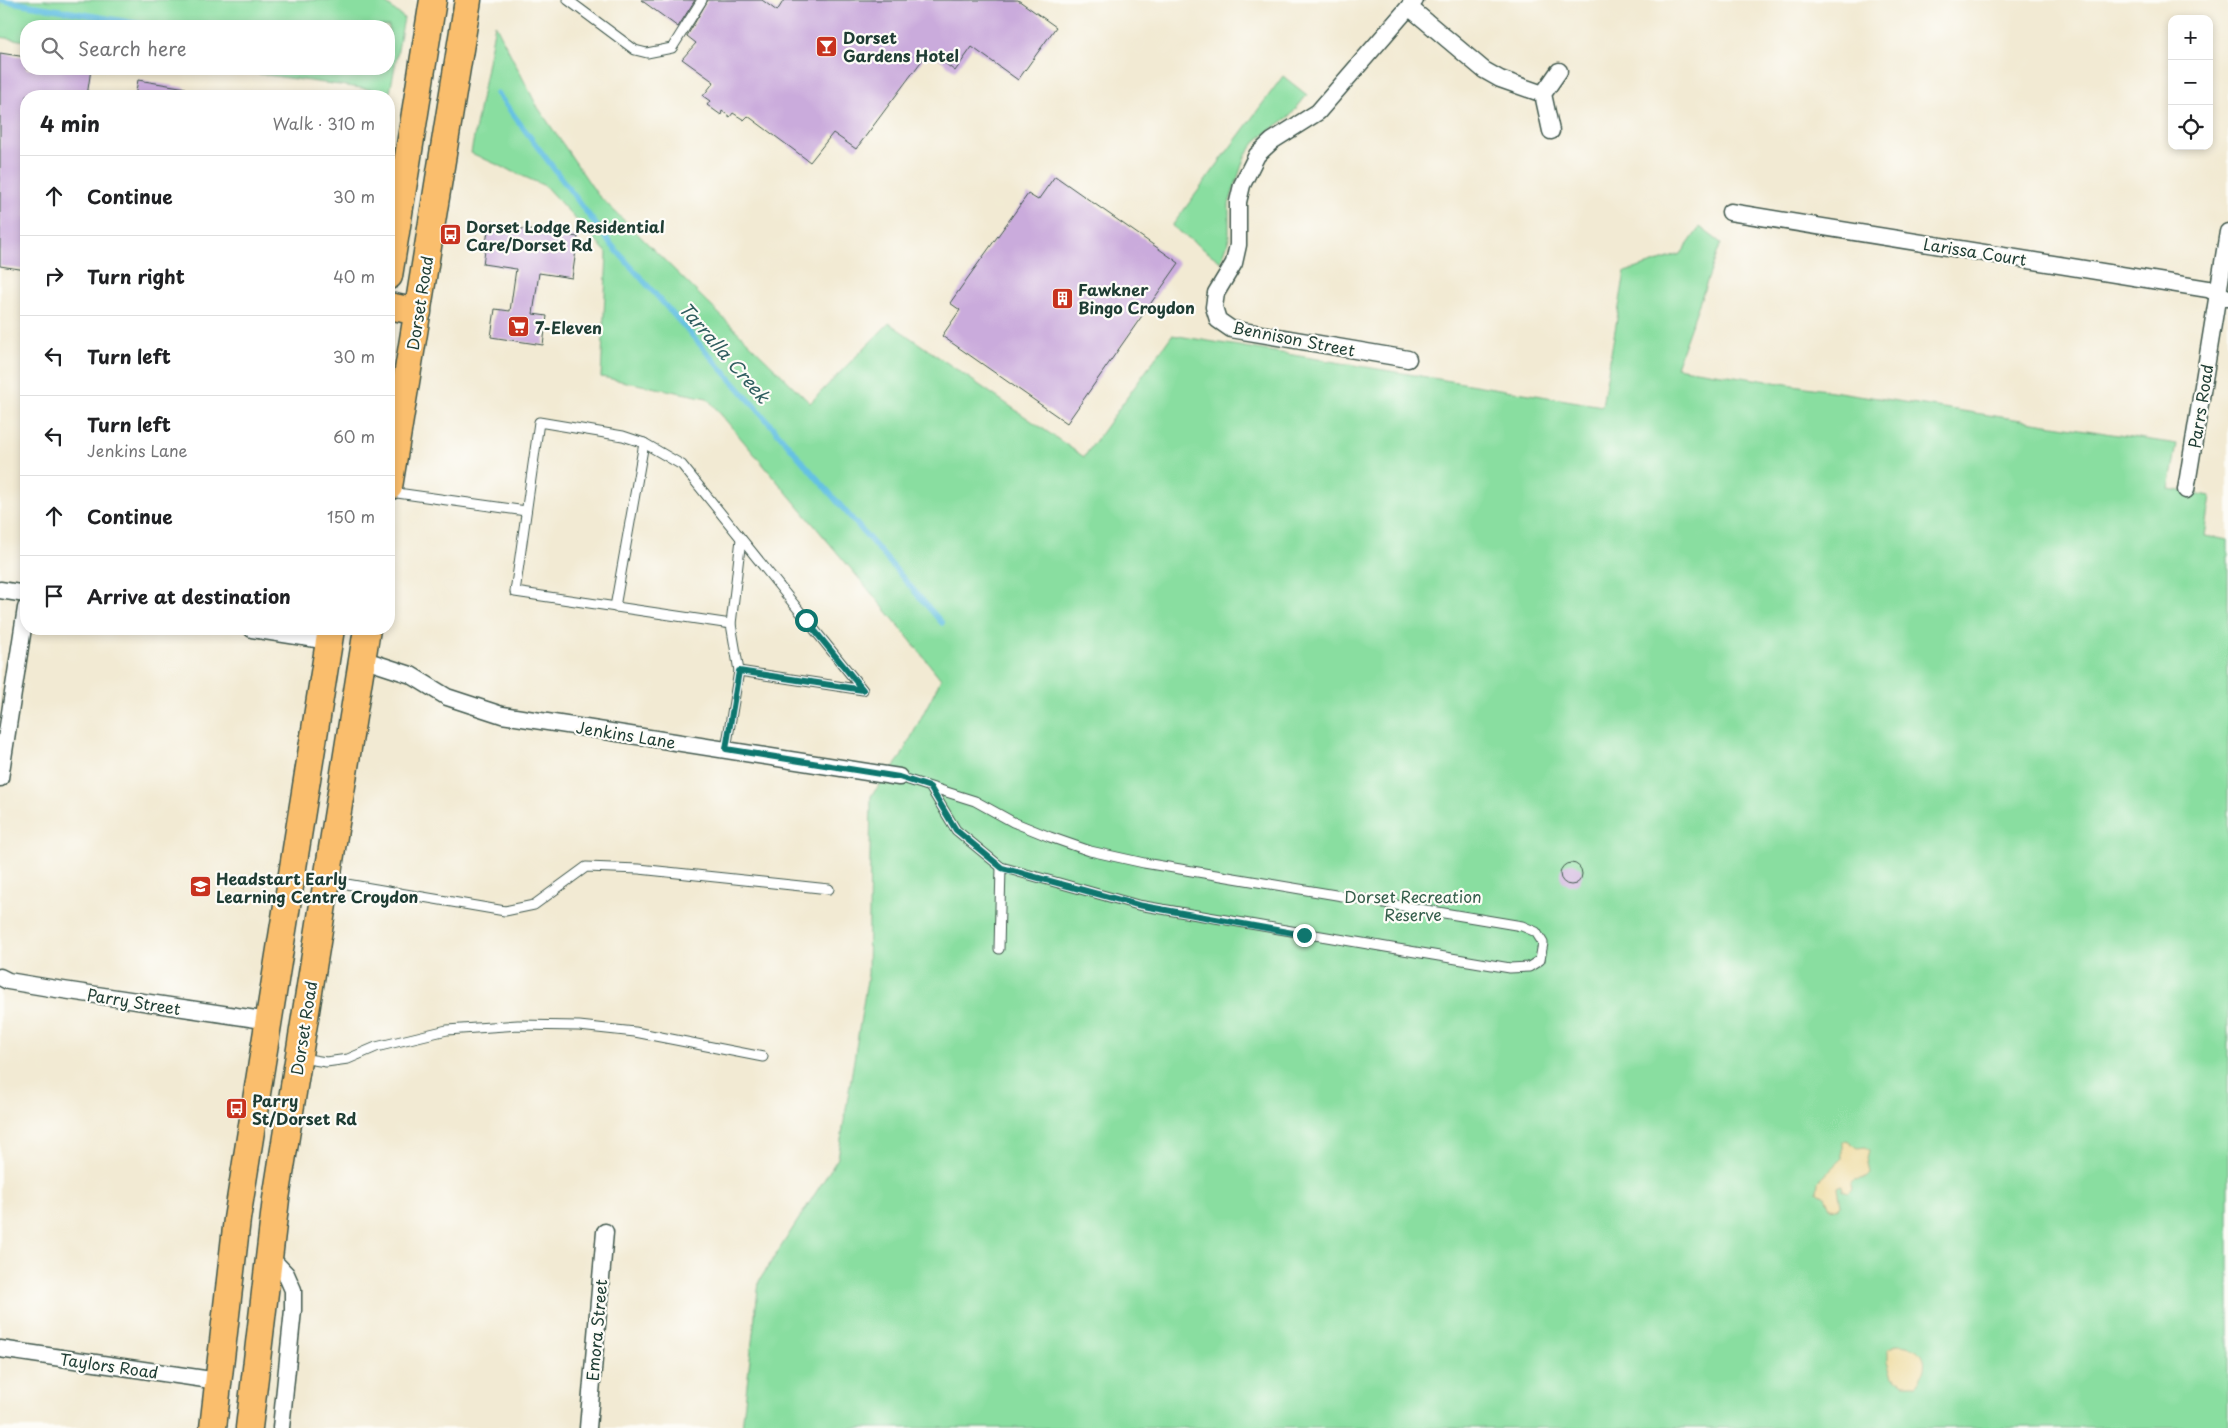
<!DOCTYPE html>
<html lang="en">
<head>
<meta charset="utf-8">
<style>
  body { margin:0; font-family:"Playpen Sans",sans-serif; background:#f2f2f2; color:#202124 }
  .controls { position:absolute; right:15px; top:15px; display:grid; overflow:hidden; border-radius:10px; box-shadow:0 2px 8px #0003 }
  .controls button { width:45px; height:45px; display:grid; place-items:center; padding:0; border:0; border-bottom:1px solid #e0e0e0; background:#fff; color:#202124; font:25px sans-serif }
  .stop { position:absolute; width:15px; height:15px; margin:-11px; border:4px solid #0f766e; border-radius:50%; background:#fff }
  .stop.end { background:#0f766e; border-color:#fff; box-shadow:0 1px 5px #0008 }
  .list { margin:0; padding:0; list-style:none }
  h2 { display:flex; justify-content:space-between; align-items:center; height:65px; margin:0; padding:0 20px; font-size:21px }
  h2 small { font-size:16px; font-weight:400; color:#757577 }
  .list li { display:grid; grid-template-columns:32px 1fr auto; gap:15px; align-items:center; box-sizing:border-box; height:80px; padding:0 20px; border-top:1px solid #e0e0e0 }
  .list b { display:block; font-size:19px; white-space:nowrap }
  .list p { margin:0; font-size:16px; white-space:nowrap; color:#757577 }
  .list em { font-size:16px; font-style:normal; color:#757577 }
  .icon { flex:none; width:28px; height:28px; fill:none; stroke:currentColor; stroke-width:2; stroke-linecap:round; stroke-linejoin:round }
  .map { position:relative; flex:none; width:2228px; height:1428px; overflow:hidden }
  .search { position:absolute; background:#fff; box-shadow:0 2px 8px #0003; left:20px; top:20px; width:375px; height:55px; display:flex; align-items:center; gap:12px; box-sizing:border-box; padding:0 18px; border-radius:20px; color:#757577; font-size:19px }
  .panel { position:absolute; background:#fff; box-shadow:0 2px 8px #0003; left:20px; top:90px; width:375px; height:545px; border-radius:20px }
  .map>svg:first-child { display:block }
</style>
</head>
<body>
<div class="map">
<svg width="2228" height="1428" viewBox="0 0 2228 1428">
  <rect width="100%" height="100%" fill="#fdfcf7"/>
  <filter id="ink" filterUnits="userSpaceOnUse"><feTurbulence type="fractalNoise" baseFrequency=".02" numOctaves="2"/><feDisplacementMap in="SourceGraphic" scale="10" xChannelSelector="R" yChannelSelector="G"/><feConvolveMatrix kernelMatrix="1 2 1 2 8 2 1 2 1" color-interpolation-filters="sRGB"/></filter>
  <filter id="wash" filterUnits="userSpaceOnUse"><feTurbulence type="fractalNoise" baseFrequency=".0096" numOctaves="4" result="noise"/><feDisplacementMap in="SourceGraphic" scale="20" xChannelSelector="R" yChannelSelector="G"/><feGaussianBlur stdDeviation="1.12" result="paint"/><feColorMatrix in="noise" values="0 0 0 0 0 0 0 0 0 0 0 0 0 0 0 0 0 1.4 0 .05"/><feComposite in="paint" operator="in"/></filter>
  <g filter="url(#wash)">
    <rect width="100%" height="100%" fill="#f2ead3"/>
    <g fill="#89dea0" stroke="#548e6a">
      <polygon points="0,0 382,0 404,18 390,92 223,69 389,69 389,26 26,26 26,41 0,37"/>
      <polygon points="495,24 537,106 597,194 810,403 889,323 1084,457 1172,335 1602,406 1625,272 1681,254 1700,227 1721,243 1676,367 2177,444 2169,489 2211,496 2205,536 2228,540 2228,1428 742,1428 759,1281 838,1158 868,974 871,796 901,757 941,679 899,626 707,398 601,377 607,253 545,186 471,153"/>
      <polygon points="1283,76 1307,95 1290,116 1258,139 1245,156 1229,204 1229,240 1221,262 1172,226"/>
    </g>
    <g fill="#eeda9e" stroke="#868c69">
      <polygon points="1847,1140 1858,1148 1865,1147 1869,1150 1867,1158 1870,1174 1866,1178 1854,1180 1851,1184 1852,1189 1848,1193 1843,1191 1842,1185 1838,1187 1841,1205 1837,1209 1830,1208 1825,1197 1817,1192 1818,1182 1842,1159 1842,1142"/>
      <path d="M1896,1345C1922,1345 1934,1361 1916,1384H1904L1893,1377L1888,1362V1349Z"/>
    </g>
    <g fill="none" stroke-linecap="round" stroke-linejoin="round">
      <g stroke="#65c1e3" stroke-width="5.5">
        <polyline points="0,0 153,26"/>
        <polyline points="497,93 609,242 758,410 942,623"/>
      </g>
    </g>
    <g id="blocks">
      <g fill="#caabdc">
        <polygon points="641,0 695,0 678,27"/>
        <polygon points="708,0 762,0 777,11 784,0 1018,0 1056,27 1018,80 972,47 955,71 929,51 856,149 833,133 810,162 748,116 744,120 733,113 730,117 722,111 721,115 707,105 710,101 703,96 714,82 682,59 696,43 687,36"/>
        <polygon points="0,53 26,57 26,69 91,69 87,96 26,96 26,270 0,266"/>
        <polygon points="138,80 186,88 186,96 135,96"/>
        <polygon points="1055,176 1179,263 1067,423 942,336 960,310 950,303 967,279 1028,194 1038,200"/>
        <polygon points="489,224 578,237 572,278 539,273 533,314 547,316 543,345 491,337 495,309 510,311 516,269 483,264"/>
        <circle cx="1571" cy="874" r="11"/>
      </g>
    </g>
  </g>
  <g filter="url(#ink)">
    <use href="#blocks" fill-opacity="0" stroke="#3f574c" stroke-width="1"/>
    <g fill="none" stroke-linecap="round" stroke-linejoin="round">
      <defs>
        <g id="service">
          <polyline points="568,0 635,50 647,53 672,48 702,0"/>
          <polyline points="390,492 526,511"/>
          <polyline points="615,607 644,443"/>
          <polyline points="731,624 515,592 539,422 623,436 644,443 682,465 863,690 739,671"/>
          <polyline points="726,749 739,671 731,624 741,539"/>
          <polyline points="899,777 975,801 1013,822 1050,837 1090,851 1144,863 1522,926 1536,932 1543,943 1540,960 1529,967 1510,968 1138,905 1001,867 956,830 930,787"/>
          <polyline points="329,881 505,911 534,905 586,867 639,869 829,889"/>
          <polyline points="999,949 1001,867"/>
          <polyline points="301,1058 326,1062 348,1059 376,1047 447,1030 518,1025 579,1026 635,1032 763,1057"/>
        </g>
        <g id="minor">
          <polyline points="1409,7 1484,70 1500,79 1543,94"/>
          <polyline points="1551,131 1543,94 1559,71"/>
          <polyline points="1730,212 2208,289 2228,298"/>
          <polyline points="1408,359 1231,329 1218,320 1214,307 1216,293 1234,263 1238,245 1238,202 1242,185 1257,155 1272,141 1318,112 1415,0"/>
          <polyline points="2186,490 2228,232"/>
          <polyline points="0,590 26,594"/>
          <polyline points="252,629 329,641"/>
          <polyline points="362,659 411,675 447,697 502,715 899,777"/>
          <polyline points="0,778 26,608"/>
          <polyline points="0,977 8,981 50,988 269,1021"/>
          <polyline points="268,1255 286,1274 293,1290 293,1310 281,1428"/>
          <polyline points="0,1349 218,1381"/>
          <polyline points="588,1428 605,1232"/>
        </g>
        <g id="primary">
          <polyline points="389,276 433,0"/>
          <polyline points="389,306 418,312"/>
          <polyline points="389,487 468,0"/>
          <polyline points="213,1428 237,1219 331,629"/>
          <polyline points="249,1428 276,1199 367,629"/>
        </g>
      </defs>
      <use href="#service" stroke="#3f574c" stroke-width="11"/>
      <use href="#minor" stroke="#3f574c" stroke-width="19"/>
      <use href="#primary" stroke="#3f574c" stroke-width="29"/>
      <use href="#service" stroke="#fff" stroke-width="9"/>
      <use href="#minor" stroke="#fff" stroke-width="16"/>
      <use href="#primary" stroke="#fabe6d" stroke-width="26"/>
    </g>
  </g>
  <g fill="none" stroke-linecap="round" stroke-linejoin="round" filter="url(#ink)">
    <polyline stroke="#0f766e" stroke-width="6" points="806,620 863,690 739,671 726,749 899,777 930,787 956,830 1002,868 1138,905 1304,935"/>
  </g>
  <defs>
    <symbol id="bar-square" viewBox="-11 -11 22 22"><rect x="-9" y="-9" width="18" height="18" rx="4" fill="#c8321e" stroke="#fdfcf7"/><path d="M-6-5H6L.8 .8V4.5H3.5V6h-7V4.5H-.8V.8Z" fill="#fff"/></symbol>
    <symbol id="bus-square" viewBox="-11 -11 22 22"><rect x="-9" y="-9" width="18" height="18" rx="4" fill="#c8321e" stroke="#fdfcf7"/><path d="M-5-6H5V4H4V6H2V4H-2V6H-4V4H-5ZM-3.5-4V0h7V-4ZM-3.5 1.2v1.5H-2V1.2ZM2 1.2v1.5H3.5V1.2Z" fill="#fff"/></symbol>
    <symbol id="building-square" viewBox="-11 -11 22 22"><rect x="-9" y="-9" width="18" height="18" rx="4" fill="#c8321e" stroke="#fdfcf7"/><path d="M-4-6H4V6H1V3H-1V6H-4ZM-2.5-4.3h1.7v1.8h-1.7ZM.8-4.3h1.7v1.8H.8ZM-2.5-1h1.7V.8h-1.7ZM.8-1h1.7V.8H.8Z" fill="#fff"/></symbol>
    <symbol id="supermarket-square" viewBox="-11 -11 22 22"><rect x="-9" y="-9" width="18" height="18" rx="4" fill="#c8321e" stroke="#fdfcf7"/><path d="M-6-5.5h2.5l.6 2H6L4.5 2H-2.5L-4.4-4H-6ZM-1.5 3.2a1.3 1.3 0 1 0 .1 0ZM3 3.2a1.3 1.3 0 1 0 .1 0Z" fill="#fff"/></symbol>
    <symbol id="school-square" viewBox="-11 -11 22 22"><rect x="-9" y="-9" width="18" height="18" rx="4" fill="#c8321e" stroke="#fdfcf7"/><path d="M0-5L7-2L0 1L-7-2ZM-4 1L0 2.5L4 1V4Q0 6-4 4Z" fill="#fff"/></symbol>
  </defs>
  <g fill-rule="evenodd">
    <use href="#bar-square" x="814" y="34" width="25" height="25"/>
    <use href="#bus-square" x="438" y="222" width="25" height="25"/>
    <use href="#building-square" x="1050" y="286" width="25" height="25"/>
    <use href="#supermarket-square" x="506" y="314" width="25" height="25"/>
    <use href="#school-square" x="188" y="874" width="25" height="25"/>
    <use href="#bus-square" x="224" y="1096" width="25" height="25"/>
  </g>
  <g text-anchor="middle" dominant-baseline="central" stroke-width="4.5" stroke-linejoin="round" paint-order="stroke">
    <g font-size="16" font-weight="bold" fill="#1f3d34" stroke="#fdfcf7" text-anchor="start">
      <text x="843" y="37">Dorset<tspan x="843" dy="18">Gardens Hotel</tspan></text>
      <text x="466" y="226">Dorset Lodge Residential<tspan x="466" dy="18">Care/Dorset Rd</tspan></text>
      <text x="1078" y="289">Fawkner<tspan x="1078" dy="18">Bingo Croydon</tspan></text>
      <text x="535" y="327">7-Eleven</text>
      <text x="216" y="878">Headstart Early<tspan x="216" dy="18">Learning Centre Croydon</tspan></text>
      <text x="252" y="1100">Parry<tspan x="252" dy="18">St/Dorset Rd</tspan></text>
    </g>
    <g font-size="16" fill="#1f3d34" stroke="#fdfcf7">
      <text transform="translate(1975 251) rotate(9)">Larissa Court</text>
      <text transform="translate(419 303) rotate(-81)">Dorset Road</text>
      <text transform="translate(1294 338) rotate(11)">Bennison Street</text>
      <text transform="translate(2200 406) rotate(-81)">Parrs Road</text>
      <text transform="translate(626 734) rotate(9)">Jenkins Lane</text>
      <text transform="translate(134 1001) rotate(9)">Parry Street</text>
      <text transform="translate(303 1028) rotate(-81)">Dorset Road</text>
      <text transform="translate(596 1330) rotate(-85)">Emora Street</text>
      <text transform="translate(109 1365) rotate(8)">Taylors Road</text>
    </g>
    <g font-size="16" fill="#345d4a" stroke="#fdfcf7">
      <text x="1413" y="896">Dorset Recreation<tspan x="1413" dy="18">Reserve</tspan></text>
    </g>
    <g font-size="18" font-style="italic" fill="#305e60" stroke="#fdfcf7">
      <text transform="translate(725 352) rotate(49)">Tarralla Creek</text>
    </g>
  </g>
</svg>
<div class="controls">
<button>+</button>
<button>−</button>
<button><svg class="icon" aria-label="locate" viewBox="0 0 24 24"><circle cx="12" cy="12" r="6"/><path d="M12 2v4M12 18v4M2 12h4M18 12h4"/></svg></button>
</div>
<div class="stop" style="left:806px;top:620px"></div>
<div class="stop end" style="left:1304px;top:935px"></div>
<div class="search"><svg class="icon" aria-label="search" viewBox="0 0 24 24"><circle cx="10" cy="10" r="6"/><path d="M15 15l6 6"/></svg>Search here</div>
<section class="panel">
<h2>4 min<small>Walk · 310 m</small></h2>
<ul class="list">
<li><svg class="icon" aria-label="ahead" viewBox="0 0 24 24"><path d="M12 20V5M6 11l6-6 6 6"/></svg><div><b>Continue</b></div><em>30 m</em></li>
<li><svg class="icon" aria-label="right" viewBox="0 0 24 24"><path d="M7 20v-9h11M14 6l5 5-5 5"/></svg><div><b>Turn right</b></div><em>40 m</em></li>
<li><svg class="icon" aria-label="left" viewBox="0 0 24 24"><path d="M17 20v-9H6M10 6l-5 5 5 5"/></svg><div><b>Turn left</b></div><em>30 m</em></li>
<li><svg class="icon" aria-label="left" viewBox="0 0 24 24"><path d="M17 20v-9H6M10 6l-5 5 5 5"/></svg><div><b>Turn left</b><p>Jenkins Lane</p></div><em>60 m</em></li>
<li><svg class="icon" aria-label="ahead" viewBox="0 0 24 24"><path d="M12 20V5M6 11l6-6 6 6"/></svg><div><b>Continue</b></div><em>150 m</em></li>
<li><svg class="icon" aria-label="arrive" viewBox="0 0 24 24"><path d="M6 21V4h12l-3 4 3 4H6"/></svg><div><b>Arrive at destination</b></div></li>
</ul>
</section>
</div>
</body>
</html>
